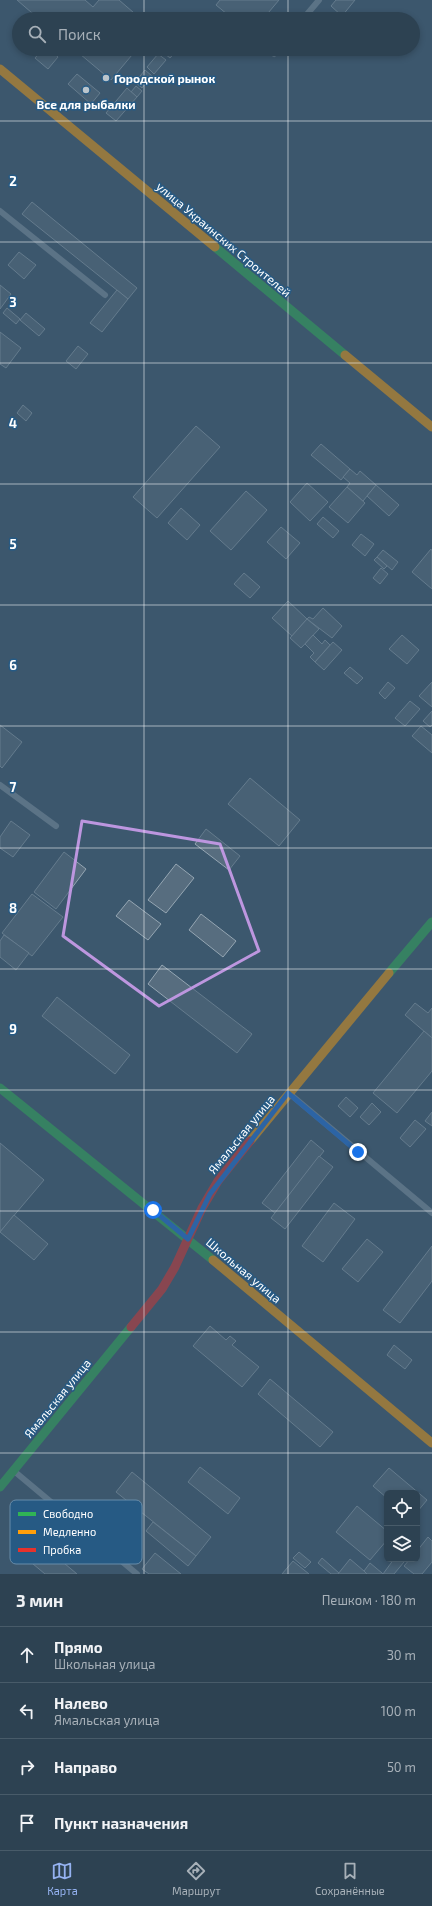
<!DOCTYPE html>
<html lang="ru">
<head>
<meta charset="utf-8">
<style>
  body { margin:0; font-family:"Exo 2",sans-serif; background:#354959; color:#f1f3f6 }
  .controls { position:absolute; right:12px; bottom:12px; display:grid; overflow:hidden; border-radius:6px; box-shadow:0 2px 6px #0003 }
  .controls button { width:36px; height:36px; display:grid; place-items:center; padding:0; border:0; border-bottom:1px solid #485b69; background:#2d4252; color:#f1f3f6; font:20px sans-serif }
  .stop { position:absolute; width:12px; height:12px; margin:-9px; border:3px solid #1a73e8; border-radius:50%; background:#fff }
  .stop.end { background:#1a73e8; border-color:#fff; box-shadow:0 1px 4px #0008 }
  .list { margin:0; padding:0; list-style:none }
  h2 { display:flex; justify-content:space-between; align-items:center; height:52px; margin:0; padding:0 16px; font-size:17px }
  h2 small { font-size:13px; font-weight:400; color:#a7b0b8 }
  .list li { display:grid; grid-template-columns:26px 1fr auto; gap:12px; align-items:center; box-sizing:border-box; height:56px; padding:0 16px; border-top:1px solid #485b69 }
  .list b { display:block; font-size:15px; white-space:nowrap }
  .list p { margin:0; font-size:13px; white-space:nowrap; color:#a7b0b8 }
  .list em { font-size:13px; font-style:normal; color:#a7b0b8 }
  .icon { flex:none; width:22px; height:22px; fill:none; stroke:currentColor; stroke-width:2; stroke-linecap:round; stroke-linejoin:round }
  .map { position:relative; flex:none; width:432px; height:1574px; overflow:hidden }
  .search { position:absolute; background:#2d4252; box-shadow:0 2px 6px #0003; left:12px; right:12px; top:12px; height:44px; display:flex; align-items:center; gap:10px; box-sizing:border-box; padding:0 14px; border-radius:22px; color:#a7b0b8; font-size:15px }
  .sheet { height:276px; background:#2d4252 }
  nav { display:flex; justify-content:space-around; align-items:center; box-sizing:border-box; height:56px; border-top:1px solid #485b69; background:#2d4252; font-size:11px; color:#a7b0b8 }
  nav a { display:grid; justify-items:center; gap:2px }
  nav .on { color:#95b2f1 }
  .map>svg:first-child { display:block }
</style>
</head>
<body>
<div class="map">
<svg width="432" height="1574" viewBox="0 0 432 1574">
  <rect width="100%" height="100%" fill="#3c586e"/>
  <g fill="#576d7f" stroke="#95a6b3">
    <polygon points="17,0 85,0 93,7 99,0 119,0 141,19 39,19"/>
    <polygon points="220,0 279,0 263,19 233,19 216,5"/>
    <polygon points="336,0 355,0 342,16 331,6"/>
    <polygon points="43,49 49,49 58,57 48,69 35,58"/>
    <polygon points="74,49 137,49 111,80"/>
    <polygon points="159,49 176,49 177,50 170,58"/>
    <polygon points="158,54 166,60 154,74 147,67"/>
    <polygon points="145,70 152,76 142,88 135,82"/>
    <polygon points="77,74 100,93 91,104 68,84"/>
    <polygon points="136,86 142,91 137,97 131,92"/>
    <polygon points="127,88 137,97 116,121 106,113"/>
    <polygon points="32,202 137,288 128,299 22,214"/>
    <polygon points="19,252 36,265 24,279 8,265"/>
    <polygon points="0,285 11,294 0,309"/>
    <polygon points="117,290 128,299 102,332 90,323"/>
    <polygon points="7,308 20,319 16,324 3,313"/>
    <polygon points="26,313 45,329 39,336 20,320"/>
    <polygon points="0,332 21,348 6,368 0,364"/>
    <polygon points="78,346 88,354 76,369 66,361"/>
    <polygon points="23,405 32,413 26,421 17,413"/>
    <polygon points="196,426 220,447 157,518 133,497"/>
    <polygon points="321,444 350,469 341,480 311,455"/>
    <polygon points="350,469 357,475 360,471 376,485 363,501 347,487 350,483 343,477"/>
    <polygon points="307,483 328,502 310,521 290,502"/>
    <polygon points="376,485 399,505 389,516 367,496"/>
    <polygon points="347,487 365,503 348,523 329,507"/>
    <polygon points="246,491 267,510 231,550 210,531"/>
    <polygon points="181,508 200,525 187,540 168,523"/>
    <polygon points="323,517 339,531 333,538 317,524"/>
    <polygon points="281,527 300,543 286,559 267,542"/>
    <polygon points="361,534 374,544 365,556 352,545"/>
    <polygon points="431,549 432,551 432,589 412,572"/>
    <polygon points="383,550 398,562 392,570 377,557"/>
    <polygon points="377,557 387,566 384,569 374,560"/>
    <polygon points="381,568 388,574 380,584 373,578"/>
    <polygon points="244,573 260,587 250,598 234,584"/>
    <polygon points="288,601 307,619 292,636 272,618"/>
    <polygon points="323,608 342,626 332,638 307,619 309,617 313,619"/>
    <polygon points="307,619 319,629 301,648 290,638"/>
    <polygon points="313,635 322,644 325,640 330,645 315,662 310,657 314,653 305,644"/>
    <polygon points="402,635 419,650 407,664 389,649"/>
    <polygon points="333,642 342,650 324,670 315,662"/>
    <polygon points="350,667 363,678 357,684 344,673"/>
    <polygon points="388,682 395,688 385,699 379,693"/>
    <polygon points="432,682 432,707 419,696"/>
    <polygon points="410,701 420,709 405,726 395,718"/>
    <polygon points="432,711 432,725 430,727 423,721"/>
    <polygon points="0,725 22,742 2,768 0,766"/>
    <polygon points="421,726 432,735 432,753 412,736"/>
    <polygon points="250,778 300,820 279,846 228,804"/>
    <polygon points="11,821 30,835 13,857 0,848 0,837"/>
    <polygon points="206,829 240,856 229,870 195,844"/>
    <polygon points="64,852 86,869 56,909 34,892"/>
    <polygon points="176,864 194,878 166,913 148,900"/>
    <polygon points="32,894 63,917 32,956 2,933"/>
    <polygon points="129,900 161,924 148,940 116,916"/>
    <polygon points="201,914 236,941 223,957 189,930"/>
    <polygon points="4,935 29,953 16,970 0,957 0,941"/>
    <polygon points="162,965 252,1034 237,1053 148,984"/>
    <polygon points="57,997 130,1055 115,1074 42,1016"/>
    <polygon points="415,1003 428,1013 432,1008 432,1038 405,1015"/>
    <polygon points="424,1031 432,1038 432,1071 397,1113 373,1093"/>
    <polygon points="346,1097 358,1108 350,1117 338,1106"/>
    <polygon points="372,1103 381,1112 369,1125 360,1117"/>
    <polygon points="432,1112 432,1126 425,1121"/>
    <polygon points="415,1120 426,1129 410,1147 400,1138"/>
    <polygon points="311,1140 324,1151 275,1213 262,1203"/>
    <polygon points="0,1143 44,1180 0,1232"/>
    <polygon points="319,1156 333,1167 285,1229 271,1218"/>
    <polygon points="334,1203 355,1219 323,1262 302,1246"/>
    <polygon points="14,1215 48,1244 34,1260 0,1232"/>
    <polygon points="367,1239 383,1252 358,1282 342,1269"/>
    <polygon points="432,1246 432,1281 400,1323 383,1310"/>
    <polygon points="210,1326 226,1340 230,1336 236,1341 232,1345 259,1367 242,1387 193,1346"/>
    <polygon points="394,1345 412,1360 405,1369 387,1355"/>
    <polygon points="270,1379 333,1432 320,1447 258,1394"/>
    <polygon points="200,1467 240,1498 228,1514 188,1482"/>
    <polygon points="389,1468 427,1500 417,1512 417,1493 387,1493 387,1498 373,1486"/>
    <polygon points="132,1472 211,1537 196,1556 116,1492"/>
    <polygon points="357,1506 387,1531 387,1540 370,1560 336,1532"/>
    <polygon points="153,1522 196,1556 188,1566 146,1531"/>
    <polygon points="33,1537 77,1574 45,1574 20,1553"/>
    <polygon points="428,1537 432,1541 432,1562 422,1574 414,1574 404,1566 410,1559 417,1559 417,1551"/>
    <polygon points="299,1552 311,1562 305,1568 293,1558"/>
    <polygon points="155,1553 181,1574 149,1574 142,1569"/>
    <polygon points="322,1558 339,1573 338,1574 331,1574 318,1563"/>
    <polygon points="350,1559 364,1571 367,1574 338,1574"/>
    <polygon points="394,1559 400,1559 404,1562 394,1574 383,1574"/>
    <polygon points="293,1561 309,1574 282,1574"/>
    <polygon points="370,1563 382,1573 383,1574 367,1574 364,1571"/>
  </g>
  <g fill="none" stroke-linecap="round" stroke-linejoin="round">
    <g stroke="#8294a4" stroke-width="6">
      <polyline points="303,19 319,0"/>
      <polyline points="274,54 278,49"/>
      <polyline points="0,211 105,295"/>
      <polyline points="0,785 56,826"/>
      <polyline points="290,1094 432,1213"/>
      <polyline points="14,1471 137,1574"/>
    </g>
    <g stroke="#30b455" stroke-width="9">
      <polyline points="215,247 345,355"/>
      <polyline points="389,973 432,922"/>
      <polyline points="0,1088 213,1260"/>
      <polyline points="0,1487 131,1327"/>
    </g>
    <g stroke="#ff9f0a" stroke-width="9">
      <polyline points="0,69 215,247"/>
      <polyline points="345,355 432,427"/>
      <polyline points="250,1141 389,973"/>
      <polyline points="213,1260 432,1443"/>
    </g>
    <polyline stroke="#e5322d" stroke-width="9" points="131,1327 162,1289 175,1267 202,1208 218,1181 250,1141"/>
  </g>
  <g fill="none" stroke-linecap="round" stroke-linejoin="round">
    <polyline stroke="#1a73e8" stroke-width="5" points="153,1210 188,1239 210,1194 288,1093 358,1152"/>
  </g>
  <path d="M0 0H432V1574H0ZM82,821L220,844L259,951L159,1006L63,936Z" fill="#3c586e" fill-opacity=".55" fill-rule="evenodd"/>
  <path fill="none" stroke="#bd96df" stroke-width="3" stroke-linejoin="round" d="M82,821L220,844L259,951L159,1006L63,936Z"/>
  <path fill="none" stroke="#fff" stroke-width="1" stroke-opacity="0.55" d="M144,0V19M288,0V19M144,49V1574M288,49V1574M0,121H432M0,242H432M0,363H432M0,484H432M0,605H432M0,726H432M0,848H432M0,969H432M0,1090H432M0,1211H432M0,1332H432M0,1453H432"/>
  <g fill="#bbc5cc" stroke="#265a84" stroke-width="1.5">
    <circle cx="106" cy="78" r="4"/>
    <circle cx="86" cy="90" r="4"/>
  </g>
  <g text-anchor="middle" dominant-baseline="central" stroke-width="3" stroke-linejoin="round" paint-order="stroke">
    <g font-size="12" font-weight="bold" fill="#fff" stroke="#265a84" text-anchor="start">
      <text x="114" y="78">Городской рынок</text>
      <text x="86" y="104" text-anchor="middle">Все для рыбалки</text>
    </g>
    <g font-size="12" fill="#fff" stroke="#265a84">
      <text transform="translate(224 239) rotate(40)">улица Украинских Строителей</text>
      <text transform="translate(241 1134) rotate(-51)">Ямальская улица</text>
      <text transform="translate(244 1270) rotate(40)">Школьная улица</text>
      <text transform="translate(57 1398) rotate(-51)">Ямальская улица</text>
    </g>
  </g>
  <rect x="10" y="1500" width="132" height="64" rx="6" fill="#265a84" stroke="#678ca9" stroke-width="1"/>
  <rect x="18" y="1512" width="18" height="4" fill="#30b455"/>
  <rect x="18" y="1530" width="18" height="4" fill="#ff9f0a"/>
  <rect x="18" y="1548" width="18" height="4" fill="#e5322d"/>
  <g font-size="11" fill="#fff">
    <text x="43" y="1518">Свободно</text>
    <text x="43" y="1536">Медленно</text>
    <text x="43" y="1554">Пробка</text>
  </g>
  <g font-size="13" text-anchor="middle" font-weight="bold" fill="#fff" stroke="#265a84" stroke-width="3" stroke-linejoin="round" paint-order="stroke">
    <text x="13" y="186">2</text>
    <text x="13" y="307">3</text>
    <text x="13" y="428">4</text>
    <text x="13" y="549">5</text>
    <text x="13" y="670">6</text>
    <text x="13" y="792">7</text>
    <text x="13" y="913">8</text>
    <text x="13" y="1034">9</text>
  </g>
</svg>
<div class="controls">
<button><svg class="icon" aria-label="locate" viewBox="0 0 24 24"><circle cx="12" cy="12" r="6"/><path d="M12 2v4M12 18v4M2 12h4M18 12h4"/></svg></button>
<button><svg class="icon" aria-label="layers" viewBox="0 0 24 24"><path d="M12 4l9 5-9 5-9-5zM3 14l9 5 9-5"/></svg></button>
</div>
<div class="stop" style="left:153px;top:1210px"></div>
<div class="stop end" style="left:358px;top:1152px"></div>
<div class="search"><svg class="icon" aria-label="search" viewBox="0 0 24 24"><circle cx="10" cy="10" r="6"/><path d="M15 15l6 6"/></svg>Поиск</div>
</div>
<section class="sheet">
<h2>3 мин<small>Пешком · 180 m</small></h2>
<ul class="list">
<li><svg class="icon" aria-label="ahead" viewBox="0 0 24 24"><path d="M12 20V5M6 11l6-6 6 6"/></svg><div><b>Прямо</b><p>Школьная улица</p></div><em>30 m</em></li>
<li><svg class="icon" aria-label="left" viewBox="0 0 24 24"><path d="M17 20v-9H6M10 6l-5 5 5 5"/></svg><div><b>Налево</b><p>Ямальская улица</p></div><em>100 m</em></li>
<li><svg class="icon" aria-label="right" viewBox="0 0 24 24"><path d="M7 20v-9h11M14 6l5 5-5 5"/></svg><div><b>Направо</b></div><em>50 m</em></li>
<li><svg class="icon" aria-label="arrive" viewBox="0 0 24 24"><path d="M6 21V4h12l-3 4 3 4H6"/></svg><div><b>Пункт назначения</b></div></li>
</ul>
</section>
<nav>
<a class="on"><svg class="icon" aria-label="map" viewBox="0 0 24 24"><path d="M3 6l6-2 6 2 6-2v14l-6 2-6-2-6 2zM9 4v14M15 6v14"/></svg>Карта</a>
<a><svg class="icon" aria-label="directions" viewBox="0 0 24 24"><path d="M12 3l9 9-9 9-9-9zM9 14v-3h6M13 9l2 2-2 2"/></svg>Маршрут</a>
<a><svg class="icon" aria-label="saved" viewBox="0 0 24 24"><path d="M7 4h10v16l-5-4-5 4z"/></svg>Сохранённые</a>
</nav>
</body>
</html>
